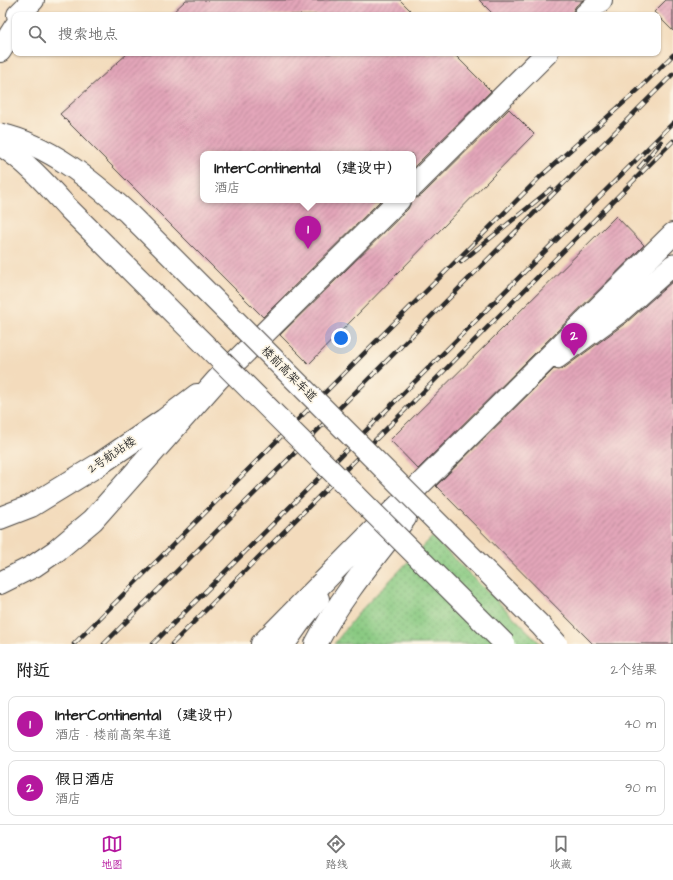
<!DOCTYPE html>
<html lang="zh">
<head>
<meta charset="utf-8">
<style>
  body { margin:0; font-family:"Architects Daughter","LXGW WenKai TC",sans-serif; background:#f6f6f6; color:#222 }
  .you { position:absolute; left:341px; top:338px; width:14px; height:14px; margin:-10px; border:3px solid #fff; border-radius:50%; background:#1a73e8; box-shadow:0 0 0 6px #1a73e833 }
  .badge { display:grid; place-items:center; width:26px; height:26px; border-radius:50%; background:#b5179e; color:#fff; font-size:13px; font-weight:700 }
  .pin { position:absolute; translate:-50% -33px; filter:drop-shadow(0 1px 2px #0008) }
  .pin::after { content:''; position:absolute; top:21px; width:14px; height:12px; background:inherit; clip-path:polygon(0 0,100% 0,50% 100%) }
  .popup { position:absolute; left:200px; top:151px; width:216px; height:52px; box-sizing:border-box; display:grid; place-content:center; border-radius:8px; background:#fff; filter:drop-shadow(0 1px 3px #0005); font-size:13px; white-space:nowrap; color:#767676 }
  .popup b { font-size:15px; color:#222 }
  .popup::after { content:''; position:absolute; left:50%; top:100%; margin-left:-8px; border:8px solid transparent; border-top-color:#fff }
  .list { margin:0; padding:0; list-style:none }
  h2 { display:flex; justify-content:space-between; align-items:center; height:52px; margin:0; padding:0 16px; font-size:17px }
  h2 small { font-size:13px; font-weight:400; color:#767676 }
  .list li { display:grid; grid-template-columns:26px 1fr auto; gap:12px; align-items:center; box-sizing:border-box; height:56px; margin:0 8px 8px; padding:0 8px; border:1px solid #e0e0e0; border-radius:8px }
  .list b { display:block; font-size:15px; white-space:nowrap }
  .list p { margin:0; font-size:13px; white-space:nowrap; color:#767676 }
  .list em { font-size:13px; font-style:normal; color:#767676 }
  .icon { flex:none; width:22px; height:22px; fill:none; stroke:currentColor; stroke-width:2; stroke-linecap:round; stroke-linejoin:round }
  .map { position:relative; flex:none; width:673px; height:644px; overflow:hidden }
  .search { position:absolute; background:#fff; box-shadow:0 1px 3px #0004; left:12px; right:12px; top:12px; height:44px; display:flex; align-items:center; gap:10px; box-sizing:border-box; padding:0 14px; border-radius:8px; color:#767676; font-size:15px }
  .sheet { height:180px; background:#fff }
  nav { display:flex; justify-content:space-around; align-items:center; box-sizing:border-box; height:56px; border-top:1px solid #e0e0e0; background:#fff; font-size:11px; color:#767676 }
  nav a { display:grid; justify-items:center; gap:2px }
  nav .on { color:#b5179e }
  .map>svg:first-child { display:block }
</style>
</head>
<body>
<div class="map">
<svg width="673" height="644" viewBox="0 0 673 644">
  <defs>
    <pattern id="grass-dots" width="8" height="8" patternUnits="userSpaceOnUse"><rect width="8" height="8" fill="#88c981"/><path d="M2 2h.1M6 6h.1" fill="none" stroke="#6fa36a" stroke-width="1.8" stroke-linecap="round"/></pattern>
    <pattern id="building-hatch" width="6" height="6" patternUnits="userSpaceOnUse"><rect width="6" height="6" fill="#e3a6b9"/><path d="M-1 1l2-2M0 6l6-6M5 7l2-2" fill="none" stroke="#b88797"/></pattern>
  </defs>
  <rect width="100%" height="100%" fill="#fcf5e5"/>
  <filter id="ink" filterUnits="userSpaceOnUse"><feTurbulence type="fractalNoise" baseFrequency=".025" numOctaves="2"/><feDisplacementMap in="SourceGraphic" scale="8" xChannelSelector="R" yChannelSelector="G"/><feConvolveMatrix kernelMatrix="1 2 1 2 8 2 1 2 1" color-interpolation-filters="sRGB"/></filter>
  <filter id="wash" filterUnits="userSpaceOnUse"><feTurbulence type="fractalNoise" baseFrequency=".012" numOctaves="4" result="noise"/><feDisplacementMap in="SourceGraphic" scale="16" xChannelSelector="R" yChannelSelector="G"/><feGaussianBlur stdDeviation="0.9" result="paint"/><feColorMatrix in="noise" values="0 0 0 0 0 0 0 0 0 0 0 0 0 0 0 0 0 1.4 0 .05"/><feComposite in="paint" operator="in"/></filter>
  <g filter="url(#wash)">
    <rect width="100%" height="100%" fill="#f3dbbc"/>
    <polygon fill="url(#grass-dots)" stroke="#5a7a56" points="432,537 541,644 334,644 360,611"/>
    <g id="blocks">
      <g fill="url(#building-hatch)">
        <polygon points="186,0 400,0 415,15 170,15"/>
        <polygon points="479,0 583,0 576,6 573,11 573,15 494,15"/>
        <polygon points="666,0 673,0 673,31 654,12"/>
        <polygon points="128,53 453,53 491,91 413,168 413,154 203,154 203,200 381,200 263,317 60,114"/>
        <polygon points="509,109 534,134 309,364 280,335 408,209 413,198 417,198 422,195"/>
        <polygon points="616,216 644,245 418,469 390,440"/>
        <polygon points="673,281 673,644 593,644 436,486 554,369 559,370 564,368 627,322"/>
      </g>
    </g>
  </g>
  <g filter="url(#ink)">
    <use href="#blocks" fill-opacity="0" stroke="#494541" stroke-width="1"/>
    <g fill="none" stroke-linecap="round" stroke-linejoin="round">
      <defs>
        <polyline id="secondary" points="557,358 620,312 673,265"/>
        <g id="primary">
          <polyline points="18,15 33,0"/>
          <polyline points="0,51 15,27"/>
          <polyline points="0,518 31,506 98,465 164,420 197,395"/>
          <polyline points="284,644 298,624 318,599"/>
        </g>
        <g id="highway">
          <polyline points="585,15 601,0"/>
          <polyline points="413,186 547,53"/>
          <polyline points="0,583 34,566 56,551 93,520 217,380 399,200"/>
          <polyline points="262,644 382,522 673,234"/>
          <path d="M316,644C340,598 373,559 405,518"/>
        </g>
      </defs>
      <use href="#secondary" stroke="#494541" stroke-width="23"/>
      <use href="#primary" stroke="#494541" stroke-width="24"/>
      <use href="#highway" stroke="#494541" stroke-width="24"/>
      <use href="#secondary" stroke="#fff" stroke-width="21"/>
      <use href="#primary" stroke="#fff" stroke-width="22"/>
      <use href="#highway" stroke="#fff" stroke-width="22"/>
      <defs>
        <g id="rail">
          <polyline points="639,168 661,142"/>
          <polyline points="461,262 551,189"/>
          <polyline points="74,644 540,177 639,89 673,55"/>
          <polyline points="104,644 673,74"/>
          <polyline points="153,644 673,123"/>
          <polyline points="172,644 673,141"/>
        </g>
      </defs>
      <use href="#rail" stroke="#2b2b2b" stroke-width="4.5"/>
      <use href="#rail" stroke="#fcf5e5" stroke-width="3" stroke-dasharray="9" stroke-linecap="butt"/>
      <defs>
        <g id="secondary-bridge">
          <path d="M0,134C50,145 91,180 128,213L541,626L557,644"/>
          <path d="M0,145C27,162 47,185 68,208L505,644"/>
        </g>
      </defs>
      <use href="#secondary-bridge" stroke="#494541" stroke-width="23" stroke-linecap="butt"/>
      <use href="#secondary-bridge" stroke="#fff" stroke-width="21"/>
    </g>
  </g>
  <g text-anchor="middle" dominant-baseline="central" stroke-width="3.5" stroke-linejoin="round" paint-order="stroke">
    <g font-size="12" fill="#2b2b2b" stroke="#fcf5e5">
      <text transform="translate(289 374) rotate(45)">楼前高架车道</text>
      <text transform="translate(112 455) rotate(-34)">2号航站楼</text>
    </g>
  </g>
</svg>
<div class="you"></div>
<div class="pin badge" style="left:308px;top:249px">1</div>
<div class="popup"><b>InterContinental （建设中）</b>酒店</div>
<div class="pin badge" style="left:574px;top:356px">2</div>
<div class="search"><svg class="icon" aria-label="search" viewBox="0 0 24 24"><circle cx="10" cy="10" r="6"/><path d="M15 15l6 6"/></svg>搜索地点</div>
</div>
<section class="sheet">
<h2>附近<small>2个结果</small></h2>
<ul class="list">
<li><span class="badge">1</span><div><b>InterContinental （建设中）</b><p>酒店 · 楼前高架车道</p></div><em>40 m</em></li>
<li><span class="badge">2</span><div><b>假日酒店</b><p>酒店</p></div><em>90 m</em></li>
</ul>
</section>
<nav>
<a class="on"><svg class="icon" aria-label="map" viewBox="0 0 24 24"><path d="M3 6l6-2 6 2 6-2v14l-6 2-6-2-6 2zM9 4v14M15 6v14"/></svg>地图</a>
<a><svg class="icon" aria-label="directions" viewBox="0 0 24 24"><path d="M12 3l9 9-9 9-9-9zM9 14v-3h6M13 9l2 2-2 2"/></svg>路线</a>
<a><svg class="icon" aria-label="saved" viewBox="0 0 24 24"><path d="M7 4h10v16l-5-4-5 4z"/></svg>收藏</a>
</nav>
</body>
</html>
